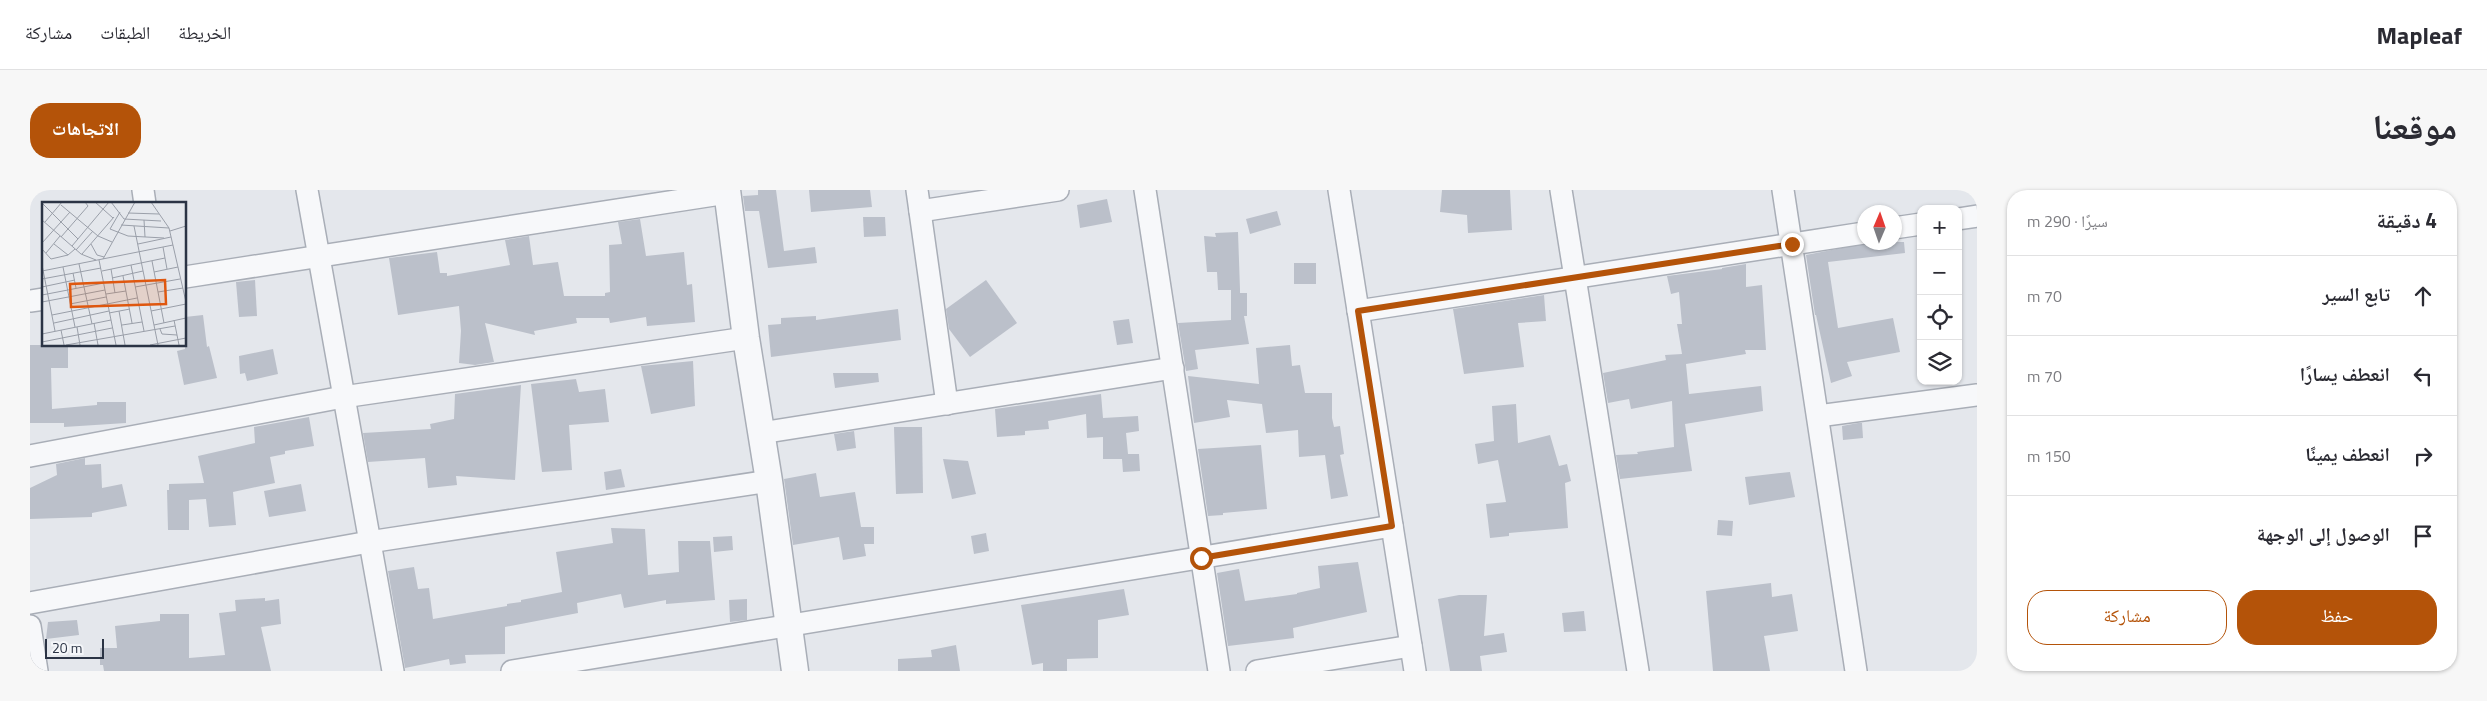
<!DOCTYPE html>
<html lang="ar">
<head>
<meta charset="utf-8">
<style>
  body { margin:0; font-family:"Titillium Web","Noto Naskh Arabic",sans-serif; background:#f7f7f7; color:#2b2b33; direction:rtl }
  .controls { position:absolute; right:15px; top:15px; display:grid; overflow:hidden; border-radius:10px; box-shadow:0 1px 4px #0004 }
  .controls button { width:45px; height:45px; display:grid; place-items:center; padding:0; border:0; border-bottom:1px solid #e1e1e2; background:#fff; color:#2b2b33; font:25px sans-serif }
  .compass { position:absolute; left:1827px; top:15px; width:45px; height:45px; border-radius:50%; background:#fff; box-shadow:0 1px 4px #0004; rotate:2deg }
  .scale { position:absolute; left:15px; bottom:12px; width:59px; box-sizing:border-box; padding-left:5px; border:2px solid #2b3445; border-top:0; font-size:14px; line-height:18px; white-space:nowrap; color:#2b3445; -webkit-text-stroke:4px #f4f6f9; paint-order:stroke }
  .stop { position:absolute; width:15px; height:15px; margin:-11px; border:4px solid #b45309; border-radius:50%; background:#fff }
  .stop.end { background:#b45309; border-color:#fff; box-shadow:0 1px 5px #0008 }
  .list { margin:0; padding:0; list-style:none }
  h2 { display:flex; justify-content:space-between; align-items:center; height:65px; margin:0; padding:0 20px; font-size:21px }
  h2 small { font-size:16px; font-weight:400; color:#7c7c81 }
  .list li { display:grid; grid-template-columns:32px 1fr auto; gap:15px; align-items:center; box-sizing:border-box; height:80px; padding:0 20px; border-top:1px solid #e1e1e2 }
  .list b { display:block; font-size:19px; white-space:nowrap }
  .list em { font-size:16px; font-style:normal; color:#7c7c81 }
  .actions { display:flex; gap:10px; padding:15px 20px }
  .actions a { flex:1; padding:11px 0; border:1px solid #b45309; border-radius:20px; text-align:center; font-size:18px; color:#b45309 }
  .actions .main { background:#b45309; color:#fff }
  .icon { flex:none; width:28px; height:28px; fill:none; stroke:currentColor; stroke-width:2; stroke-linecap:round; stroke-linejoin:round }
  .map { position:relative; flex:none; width:1947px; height:481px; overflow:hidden; direction:ltr; border-radius:20px }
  header { display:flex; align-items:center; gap:30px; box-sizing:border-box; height:70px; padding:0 25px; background:#fff; border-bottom:1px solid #e1e1e2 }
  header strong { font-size:24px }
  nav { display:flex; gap:28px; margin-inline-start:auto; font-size:18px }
  .intro { display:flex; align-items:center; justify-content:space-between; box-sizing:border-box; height:120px; padding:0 30px }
  h1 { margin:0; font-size:35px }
  .button { padding:12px 22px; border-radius:20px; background:#b45309; color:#fff; font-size:18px; font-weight:700 }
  main { display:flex; gap:30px; padding:0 30px }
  aside { flex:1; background:#fff; border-radius:20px; box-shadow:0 1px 4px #0004 }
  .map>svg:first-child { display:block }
</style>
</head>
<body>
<header>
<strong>Mapleaf</strong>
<nav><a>الخريطة</a><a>الطبقات</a><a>مشاركة</a></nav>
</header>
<div class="intro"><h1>موقعنا</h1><a class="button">الاتجاهات</a></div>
<main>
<aside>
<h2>4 دقيقة<small>سيرًا · 290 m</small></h2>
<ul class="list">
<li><svg class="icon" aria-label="ahead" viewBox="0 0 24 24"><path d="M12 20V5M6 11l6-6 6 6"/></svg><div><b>تابع السير</b></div><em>70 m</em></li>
<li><svg class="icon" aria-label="left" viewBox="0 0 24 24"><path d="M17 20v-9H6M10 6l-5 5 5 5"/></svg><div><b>انعطف يسارًا</b></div><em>70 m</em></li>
<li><svg class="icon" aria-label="right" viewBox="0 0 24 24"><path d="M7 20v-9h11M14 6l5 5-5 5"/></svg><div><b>انعطف يمينًا</b></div><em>150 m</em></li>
<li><svg class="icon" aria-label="arrive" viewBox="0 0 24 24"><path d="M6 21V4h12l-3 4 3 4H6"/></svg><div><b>الوصول إلى الوجهة</b></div></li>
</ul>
<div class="actions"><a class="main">حفظ</a><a>مشاركة</a></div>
</aside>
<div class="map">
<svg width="1947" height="481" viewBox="0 0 1947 481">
  <rect width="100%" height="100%" fill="#e4e7ec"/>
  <g fill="#bbc0ca">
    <polygon points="728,0 746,0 754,61 785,57 787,73 738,78 729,21 715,21 713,6 728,5"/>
    <polygon points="779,0 840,0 842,17 781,22"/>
    <polygon points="1412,0 1480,0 1482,40 1438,43 1437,25 1410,22"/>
    <polygon points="1077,9 1082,32 1050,38 1047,15"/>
    <polygon points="1247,21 1251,35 1220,44 1216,29"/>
    <polygon points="833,27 855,27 856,46 834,47"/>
    <polygon points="610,29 616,66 654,62 657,95 662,94 665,132 617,136 616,127 580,133 579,128 546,128 547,133 504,141 505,145 455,133 464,172 445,175 429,173 431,141 429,116 368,125 359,68 407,62 410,83 417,83 417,86 480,75 475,50 499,46 503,75 528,72 534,106 575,106 575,103 580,102 579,55 592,54 588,32"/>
    <polygon points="1208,42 1210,99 1210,103 1217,103 1217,126 1214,126 1219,154 1165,160 1168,179 1156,181 1148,133 1201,130 1201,100 1188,100 1187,82 1177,82 1174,46 1186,47 1185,43"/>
    <polygon points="1842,52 1874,52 1875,63 1798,72 1808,138 1863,128 1870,162 1817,172 1822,186 1801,193 1786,125 1785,125 1776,65"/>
    <rect x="1264" y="73" width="22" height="21"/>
    <polygon points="1716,74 1716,97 1732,95 1736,160 1715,160 1716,164 1656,174 1659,204 1731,196 1733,221 1655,234 1662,281 1590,289 1586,265 1608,264 1607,262 1644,257 1642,211 1601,219 1599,209 1578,213 1573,183 1636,170 1635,165 1652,164 1647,134 1652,134 1649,102 1641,104 1637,86 1692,79 1692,78"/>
    <polygon points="225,90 227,126 209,127 206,92"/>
    <polygon points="956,90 987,133 940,167 919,139 916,119"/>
    <polygon points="1514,105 1516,131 1488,133 1494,177 1434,184 1423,119"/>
    <polygon points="868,119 871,150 741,167 738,135 751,134 751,128 786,126 786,130"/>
    <polygon points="173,125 177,157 179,156 187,188 154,195 147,161 155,159 155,127"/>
    <polygon points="1099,129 1103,153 1087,155 1083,131"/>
    <polygon points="0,155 38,155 38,178 21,178 22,219 67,215 67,212 96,212 96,233 34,237 34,233 0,233"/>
    <polygon points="1260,155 1262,176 1270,175 1275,203 1302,203 1302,228 1304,237 1310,236 1314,264 1310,265 1318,306 1301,309 1295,265 1269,267 1268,240 1236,243 1232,214 1197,210 1200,227 1164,233 1158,186 1229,194 1226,158"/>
    <polygon points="243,159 248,184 217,191 215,183 210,184 209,166"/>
    <polygon points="663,171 665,216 621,224 611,176"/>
    <polygon points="803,183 848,183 849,192 805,198"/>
    <polygon points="546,189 549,202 575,199 579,232 539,235 542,280 512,282 501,194"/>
    <polygon points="491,195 485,290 426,286 427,295 398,298 395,268 338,272 333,243 401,239 400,234 424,229 425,204"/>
    <polygon points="1071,204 1073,228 1108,226 1109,241 1096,243 1098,264 1109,264 1110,281 1093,282 1092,269 1073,269 1073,247 1057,248 1056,224 1018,231 1019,239 995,241 995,245 967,247 965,219"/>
    <polygon points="1486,214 1488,253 1520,245 1529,276 1537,274 1541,291 1535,293 1538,338 1479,343 1479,346 1460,348 1456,314 1476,312 1468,270 1448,274 1445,254 1464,251 1462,216"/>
    <polygon points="279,227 284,256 255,261 255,264 240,267 245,293 203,302 206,335 179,337 176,309 159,310 159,340 138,340 137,300 139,300 139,294 174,293 168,266 225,253 224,237"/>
    <polygon points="1828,233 1832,233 1833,248 1813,250 1812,236"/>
    <polygon points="864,237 892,237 893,303 866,304"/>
    <polygon points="824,241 826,258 807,261 804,244"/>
    <polygon points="1231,255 1237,319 1193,323 1193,325 1178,326 1168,259"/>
    <polygon points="55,268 55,275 71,274 72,298 92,294 97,316 62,323 62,327 0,329 0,298 27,285 26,274"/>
    <polygon points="913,269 938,271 946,304 922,309"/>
    <polygon points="591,279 595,297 576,300 574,282"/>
    <polygon points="1760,282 1765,307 1719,315 1715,287"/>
    <polygon points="786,283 790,307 825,302 831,337 844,337 844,354 834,354 836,366 813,370 809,347 763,355 754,289"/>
    <polygon points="271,294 276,321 239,327 234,301"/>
    <polygon points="1688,330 1703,331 1702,346 1687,345"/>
    <polygon points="581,338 615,339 618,385 649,382 648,351 680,351 685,410 636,414 636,410 594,418 591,404 547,413 548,423 475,437 475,464 435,465 436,473 420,475 419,469 375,478 358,381 384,377 388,399 399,398 403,429 477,416 477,414 491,412 491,410 532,402 526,362 583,353"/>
    <polygon points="956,343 959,361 944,364 941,346"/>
    <polygon points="702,346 703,360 684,362 683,347"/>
    <polygon points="1328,372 1337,422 1263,438 1264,448 1198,456 1187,383 1209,379 1215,411 1267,404 1267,403 1290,398 1288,376"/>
    <polygon points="1741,393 1742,407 1762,404 1768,441 1734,446 1740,481 1683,481 1676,401"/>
    <polygon points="1094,399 1099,425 1068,430 1068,468 1037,469 1037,481 1013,481 1013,473 1002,475 991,415"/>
    <polygon points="1429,405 1457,405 1454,446 1474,443 1477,462 1450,466 1452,481 1420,481 1408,409"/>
    <polygon points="235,408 235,411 249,409 251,434 231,437 241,481 74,481 73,475 70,475 70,458 87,458 85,436 130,431 130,424 159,424 159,468 195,465 189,423 206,421 205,410"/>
    <polygon points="717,409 717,430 700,432 699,410"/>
    <polygon points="1554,421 1556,441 1534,442 1532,423"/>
    <polygon points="47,430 49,445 16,449 18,432"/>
    <polygon points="926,455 930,481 868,481 868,469 902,467 901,460"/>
  </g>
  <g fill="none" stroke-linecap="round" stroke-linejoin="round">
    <defs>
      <g id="minor">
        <polyline points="113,0 115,14"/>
        <polyline points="277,0 363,481"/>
        <polyline points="887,0 917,214"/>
        <polyline points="1115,0 1189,481"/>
        <polyline points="1309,0 1385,481"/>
        <polyline points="1531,0 1608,481"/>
        <polyline points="1753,0 1826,481"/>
        <polyline points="890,21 1028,0"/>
        <polyline points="1928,29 1947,26"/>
        <polyline points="1864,38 1891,34"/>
        <polyline points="155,87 697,3"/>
        <polyline points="0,111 14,109"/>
        <polyline points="1328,121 1834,43"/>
        <polyline points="1788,226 1947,205"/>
        <polyline points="731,243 1143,178"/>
        <polyline points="0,266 313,207 716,148"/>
        <polyline points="0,413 339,352 739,291"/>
        <polyline points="0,436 7,481"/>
        <polyline points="482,481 1362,336"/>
        <polyline points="1227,481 1381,456"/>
      </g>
      <polyline id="tertiary" points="697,0 716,148 739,291 765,481"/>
    </defs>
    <use href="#minor" stroke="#a9aeb7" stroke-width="24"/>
    <use href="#tertiary" stroke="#a9aeb7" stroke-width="29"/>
    <use href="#minor" stroke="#f7f8fa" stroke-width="21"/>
    <use href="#tertiary" stroke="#f7f8fa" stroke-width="26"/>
  </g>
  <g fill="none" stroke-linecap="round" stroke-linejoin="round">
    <polyline stroke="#b45309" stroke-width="6" points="1171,368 1362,336 1328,121 1762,54"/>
  </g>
  <g transform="translate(12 12)">
    <rect width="144" height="144" fill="#e4e7ec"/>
    <path fill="none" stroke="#9a9fa9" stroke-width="1" d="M53,0L71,16M69,0L82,17L119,19M109,0L127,26L144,100M0,1L36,37M19,3L56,34L70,40M78,10L68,27L86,34L122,36M86,11L117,12M0,18L39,52L54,58M102,18L103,35M3,20L20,0M79,23L127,26M92,24L116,143M128,29L144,24M19,35L46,4L43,0M0,41L28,10M12,42L26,53L33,47M49,42L55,53L62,55M96,42L129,35M30,44L67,0M121,45L125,67M0,47L9,57L26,53M34,48L51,29M4,51L18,34M40,52L72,15M61,57L93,0M57,58L74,143M110,59L122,121M37,62L50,122M0,63L13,129M89,63L102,129M21,65L33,125M69,67L73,91M0,69L131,43M60,69L123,56M112,70L136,65M31,71L34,86M81,74L90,121M70,76L101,69M0,77L59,66M0,85L33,78M93,85L138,77M116,90L141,86M64,92L84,89M0,93L62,81M0,100L63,88M28,102L64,95M77,109L83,143M109,109L144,102M67,111L88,107M10,113L95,96M132,118L137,143M12,121L67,109M52,121L56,143M80,123L100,120M112,123L144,116M35,125L38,143M118,127L120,132L135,133M19,128L22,143M0,132L69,118M0,140L70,126M24,143L133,124M108,143L144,136"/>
    <path fill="#df570f" fill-opacity="0.15" stroke="#df570f" stroke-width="2.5" d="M123,78L124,102L29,105L28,82Z"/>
    <rect width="144" height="144" fill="none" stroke="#2b3445" stroke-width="2.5"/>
  </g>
</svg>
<div class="controls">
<button>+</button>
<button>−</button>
<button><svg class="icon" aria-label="locate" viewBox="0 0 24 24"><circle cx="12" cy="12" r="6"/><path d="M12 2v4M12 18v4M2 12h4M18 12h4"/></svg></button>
<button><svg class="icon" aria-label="layers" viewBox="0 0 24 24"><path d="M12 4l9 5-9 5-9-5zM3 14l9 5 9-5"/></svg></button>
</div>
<svg class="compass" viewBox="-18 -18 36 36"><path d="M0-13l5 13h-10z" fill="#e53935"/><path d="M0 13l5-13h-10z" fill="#7c7c81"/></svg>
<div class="scale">20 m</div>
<div class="stop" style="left:1171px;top:368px"></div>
<div class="stop end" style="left:1762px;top:54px"></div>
</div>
</main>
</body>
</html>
